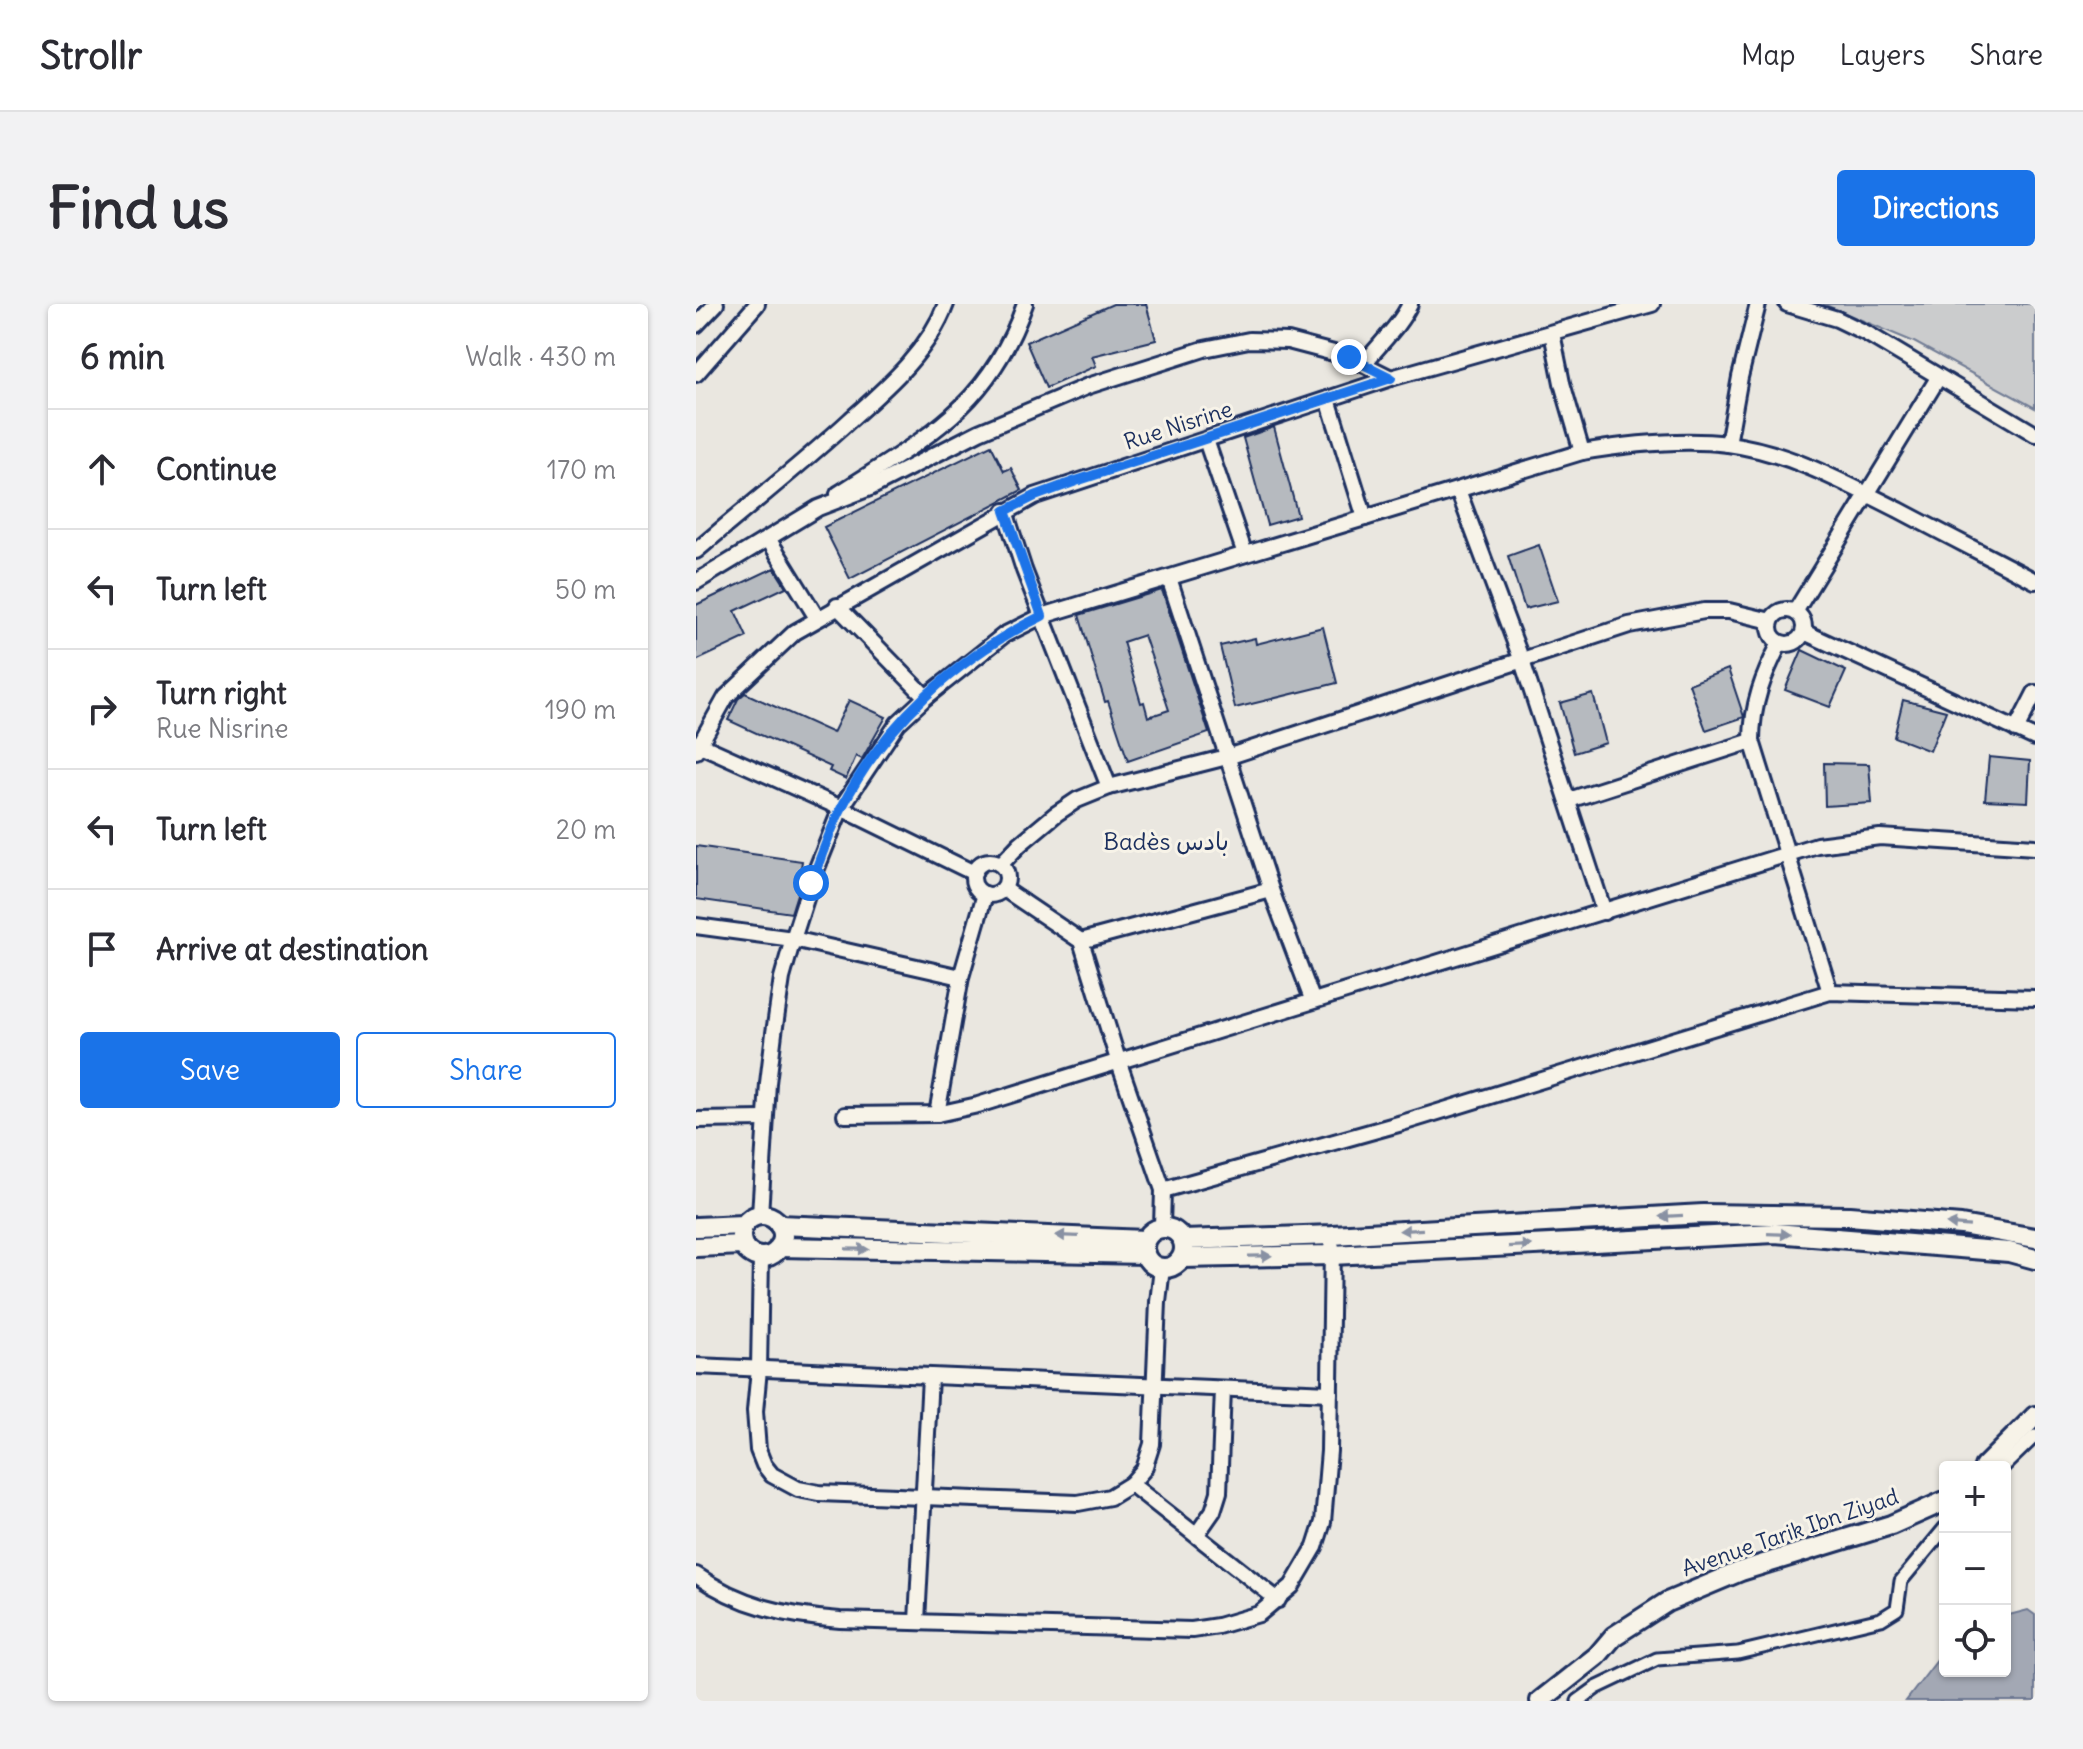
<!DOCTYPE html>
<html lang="en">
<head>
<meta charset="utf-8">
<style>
  body { margin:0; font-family:Delius,"Playpen Sans Arabic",sans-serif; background:#f2f2f3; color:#2b2b33 }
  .controls { position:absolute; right:24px; bottom:24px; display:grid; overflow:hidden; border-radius:8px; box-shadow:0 2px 6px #0004 }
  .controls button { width:72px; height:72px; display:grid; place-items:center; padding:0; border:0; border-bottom:2px solid #e1e1e2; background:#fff; color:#2b2b33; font:40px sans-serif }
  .stop { position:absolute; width:24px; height:24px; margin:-18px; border:6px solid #1a73e8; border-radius:50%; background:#fff }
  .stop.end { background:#1a73e8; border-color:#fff; box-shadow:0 2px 8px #0008 }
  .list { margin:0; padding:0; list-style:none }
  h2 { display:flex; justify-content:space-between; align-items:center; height:104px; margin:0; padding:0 32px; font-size:34px }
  h2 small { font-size:26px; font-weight:400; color:#7c7c81 }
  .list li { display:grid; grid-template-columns:52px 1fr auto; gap:24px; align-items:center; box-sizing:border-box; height:120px; padding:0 32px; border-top:2px solid #e1e1e2 }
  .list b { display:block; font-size:30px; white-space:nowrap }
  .list p { margin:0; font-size:26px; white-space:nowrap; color:#7c7c81 }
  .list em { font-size:26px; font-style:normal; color:#7c7c81 }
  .actions { display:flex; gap:16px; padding:24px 32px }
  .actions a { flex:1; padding:18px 0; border:2px solid #1a73e8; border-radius:8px; text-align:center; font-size:28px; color:#1a73e8 }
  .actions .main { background:#1a73e8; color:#fff }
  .icon { flex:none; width:44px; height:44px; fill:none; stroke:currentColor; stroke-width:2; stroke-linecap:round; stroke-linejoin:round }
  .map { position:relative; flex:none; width:1339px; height:1397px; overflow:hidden; border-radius:8px }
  header { display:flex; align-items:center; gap:48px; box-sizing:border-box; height:112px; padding:0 40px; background:#fff; border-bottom:2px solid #e1e1e2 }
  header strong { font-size:38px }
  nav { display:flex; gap:44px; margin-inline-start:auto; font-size:28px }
  .intro { display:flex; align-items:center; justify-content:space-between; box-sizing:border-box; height:192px; padding:0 48px }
  h1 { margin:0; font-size:56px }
  .button { padding:20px 36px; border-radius:8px; background:#1a73e8; color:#fff; font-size:28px; font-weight:700 }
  main { display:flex; gap:48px; padding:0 48px }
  aside { flex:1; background:#fff; border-radius:8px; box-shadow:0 2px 6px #0004 }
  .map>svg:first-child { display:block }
</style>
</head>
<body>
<header>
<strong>Strollr</strong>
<nav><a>Map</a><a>Layers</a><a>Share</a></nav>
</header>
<div class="intro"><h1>Find us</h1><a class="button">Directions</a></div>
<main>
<aside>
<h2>6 min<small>Walk · 430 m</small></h2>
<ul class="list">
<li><svg class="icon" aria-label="ahead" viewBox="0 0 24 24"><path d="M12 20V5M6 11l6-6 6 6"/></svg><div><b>Continue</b></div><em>170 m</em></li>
<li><svg class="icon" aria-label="left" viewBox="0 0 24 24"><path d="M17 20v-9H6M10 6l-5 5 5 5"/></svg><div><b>Turn left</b></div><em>50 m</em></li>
<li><svg class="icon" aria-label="right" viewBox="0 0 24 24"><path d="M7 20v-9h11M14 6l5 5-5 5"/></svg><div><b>Turn right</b><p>Rue Nisrine</p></div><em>190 m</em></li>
<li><svg class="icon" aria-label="left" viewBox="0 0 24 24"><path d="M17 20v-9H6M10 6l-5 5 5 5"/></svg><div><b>Turn left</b></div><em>20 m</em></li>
<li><svg class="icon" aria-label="arrive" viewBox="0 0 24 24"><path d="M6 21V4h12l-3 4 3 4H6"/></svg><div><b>Arrive at destination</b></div></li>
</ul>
<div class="actions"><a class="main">Save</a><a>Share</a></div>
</aside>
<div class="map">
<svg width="1339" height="1397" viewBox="0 0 1339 1397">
  <rect width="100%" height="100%" fill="#eae7e0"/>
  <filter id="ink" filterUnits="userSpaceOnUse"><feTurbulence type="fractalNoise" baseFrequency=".0125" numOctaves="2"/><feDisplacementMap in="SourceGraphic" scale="16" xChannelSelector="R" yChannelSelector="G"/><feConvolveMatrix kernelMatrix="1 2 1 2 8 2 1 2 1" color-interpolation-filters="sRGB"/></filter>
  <g filter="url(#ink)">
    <polygon fill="#cbcccd" stroke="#737e96" stroke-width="2" points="1127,0 1339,0 1339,104 1218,38"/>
    <polygon fill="#a3a8b4" stroke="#6d7892" stroke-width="2" points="1332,1306 1339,1311 1339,1397 1210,1397 1249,1346 1249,1367 1309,1367 1309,1312"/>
    <g fill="#b6babf" stroke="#1b2f5e" stroke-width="2" fill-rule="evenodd">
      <polygon points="417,0 450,0 460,36 396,52 400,62 350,84 330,38"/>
      <polygon points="578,123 602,212 571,221 547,134"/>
      <polygon points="295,141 308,167 315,164 326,186 154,275 128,223"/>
      <polygon points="843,241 862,297 829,305 812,252"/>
      <polygon points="78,264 90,283 39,307 51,333 0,357 0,301"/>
      <path d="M466,286L513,429L432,457L412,397L409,398L383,311ZM448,331L473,406L452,413L448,398L445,399L427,338Z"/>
      <polygon points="627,323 641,379 539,404 524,342 559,334 560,340"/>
      <polygon points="1106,346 1150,367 1134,403 1089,386"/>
      <polygon points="1032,365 1048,413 1010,426 993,380"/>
      <polygon points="49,389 137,429 153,396 190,413 166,455 160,452 150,475 133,467 135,463 32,416 42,395"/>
      <polygon points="897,390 910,439 878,449 864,399"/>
      <polygon points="1207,396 1250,407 1234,447 1198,433"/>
      <polygon points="1293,453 1334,457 1332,498 1289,496"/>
      <polygon points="1128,459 1173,460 1176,499 1129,502"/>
      <polygon points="0,542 106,557 101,590 95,609 0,595"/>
    </g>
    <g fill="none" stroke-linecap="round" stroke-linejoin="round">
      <defs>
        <g id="pedestrian">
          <polyline points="1307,1163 1339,1132"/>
          <polyline points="882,1397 900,1384 961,1355 1042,1349 1185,1315 1201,1305 1205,1277 1249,1224"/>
        </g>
        <g id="minor">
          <polyline points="1091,0 1141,15 1170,29 1339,130"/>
          <polyline points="0,21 20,0"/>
          <polyline points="856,29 866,79 886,148"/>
          <path d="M668,60C683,40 703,23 714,0"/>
          <polyline points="0,70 61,0"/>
          <polyline points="632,95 669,214"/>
          <polyline points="510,136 549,250"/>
          <polyline points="1032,140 1044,73 1062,0"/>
          <polyline points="762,186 826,357 908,608"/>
          <path d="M142,190C228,134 292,105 329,0"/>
          <polyline points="309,207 328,266 413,483"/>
          <polyline points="73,236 121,314"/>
          <path d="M0,247C51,203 104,162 154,116C191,83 232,48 250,0"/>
          <polyline points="473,274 575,586 616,695"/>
          <polyline points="0,278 122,204 174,184 283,128 392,82 508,45 553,36 592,37 653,53 695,74"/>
          <polyline points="141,302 230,393"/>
          <circle cx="1091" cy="323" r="17"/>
          <polyline points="1099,308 1242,74"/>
          <polyline points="1108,328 1339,434"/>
          <path d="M1084,339C1067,372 1056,400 1056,437L1134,688"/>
          <polyline points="1320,426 1339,389"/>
          <polyline points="0,439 145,504 278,569"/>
          <polyline points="0,447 30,393 99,328 339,192 695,74 956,0"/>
          <polyline points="873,496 1056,437"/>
          <circle cx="294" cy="574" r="17"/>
          <polyline points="305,560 324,540 360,510 381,496 413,483 531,453 933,321 1008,307 1033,307 1075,317"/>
          <polyline points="308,585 385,637 422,756 467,886 466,923"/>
          <polyline points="0,622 97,635 265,673"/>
          <polyline points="385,637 575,586"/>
          <polyline points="241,810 265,673 289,590"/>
          <polyline points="149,811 241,810 282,801 1121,541 1184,533 1339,543"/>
          <polyline points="0,816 69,815"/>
          <polyline points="467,886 706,819 1134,688 1339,694"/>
          <path d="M64,911L72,779L78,729L86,674L97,635L115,579L145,504L202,419L230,393L308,331L346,312L886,148C933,140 984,134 1032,140C1093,148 1149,179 1203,206C1248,230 1294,253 1339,277"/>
          <polyline points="65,953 63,1065 59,1107 62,1146 68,1161 76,1171 102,1185 123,1189 382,1199 414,1193 435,1180"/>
          <polyline points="466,964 462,998 456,1140 448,1165 435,1180 582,1296"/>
          <polyline points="0,1062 634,1089"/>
          <polyline points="501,1230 517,1207 523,1188 527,1085"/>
          <path d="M0,1271C44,1302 91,1312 144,1316L496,1326L522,1322L563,1310L596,1282L619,1243L627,1218L633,1147L636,943"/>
          <polyline points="221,1317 234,1073"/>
        </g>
        <g id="tertiary">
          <circle cx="66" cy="932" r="21"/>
          <polyline points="83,921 449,936"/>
          <polyline points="0,923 47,921"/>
          <circle cx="468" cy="944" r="20"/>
          <polyline points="487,936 636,931 1007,910 1153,912 1265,921 1339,934"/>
          <polyline points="0,943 46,941"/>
          <polyline points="83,943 449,950"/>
          <polyline points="486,954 635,951 1079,929 1313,948 1339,955"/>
          <polyline points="1288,1163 1339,1112"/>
          <polyline points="844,1397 901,1352 918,1332 971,1298 1045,1267 1195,1221 1249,1197"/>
        </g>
      </defs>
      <use href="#pedestrian" stroke="#1b2f5e" stroke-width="17"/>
      <use href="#minor" stroke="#1b2f5e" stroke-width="20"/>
      <use href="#tertiary" stroke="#1b2f5e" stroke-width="24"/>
      <use href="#pedestrian" stroke="#f7f3e8" stroke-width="11"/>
      <use href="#minor" stroke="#f7f3e8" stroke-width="14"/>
      <use href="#tertiary" stroke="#f7f3e8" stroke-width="18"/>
    </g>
    <defs><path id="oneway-solid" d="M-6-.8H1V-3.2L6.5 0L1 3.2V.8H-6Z" transform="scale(2)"/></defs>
    <g fill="#8991a3">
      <use href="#oneway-solid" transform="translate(975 912) rotate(177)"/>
      <use href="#oneway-solid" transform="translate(1262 921) rotate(-175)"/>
      <use href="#oneway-solid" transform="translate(715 926) rotate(177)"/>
      <use href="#oneway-solid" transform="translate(1083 930) rotate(2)"/>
      <use href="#oneway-solid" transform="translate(371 932) rotate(-178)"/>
      <use href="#oneway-solid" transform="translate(824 942) rotate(-3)"/>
      <use href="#oneway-solid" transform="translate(161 945) rotate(1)"/>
      <use href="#oneway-solid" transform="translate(564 952) rotate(-1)"/>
    </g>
  </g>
  <g fill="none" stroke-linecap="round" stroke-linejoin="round" filter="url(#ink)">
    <path stroke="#1a73e8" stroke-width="10" d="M115,579C125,554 133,528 145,505C187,420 262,353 346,312L309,207L339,192L380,177L695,74L653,53"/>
  </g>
  <g text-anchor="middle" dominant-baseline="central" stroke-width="6" stroke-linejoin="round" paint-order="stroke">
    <g font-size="22" fill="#1b2f5e" stroke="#f7f3e8">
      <text transform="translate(482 121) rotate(-18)">Rue Nisrine</text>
      <text transform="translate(1094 1228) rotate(-19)">Avenue Tarik Ibn Ziyad</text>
    </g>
    <g font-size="24" fill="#1b2f5e" stroke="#f7f3e8">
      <text x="470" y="537">Badès بادس</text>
    </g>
  </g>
</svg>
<div class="controls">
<button>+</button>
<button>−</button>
<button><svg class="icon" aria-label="locate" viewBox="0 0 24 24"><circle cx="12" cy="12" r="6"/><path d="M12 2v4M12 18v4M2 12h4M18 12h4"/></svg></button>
</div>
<div class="stop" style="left:115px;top:579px"></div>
<div class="stop end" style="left:653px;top:53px"></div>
</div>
</main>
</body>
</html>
